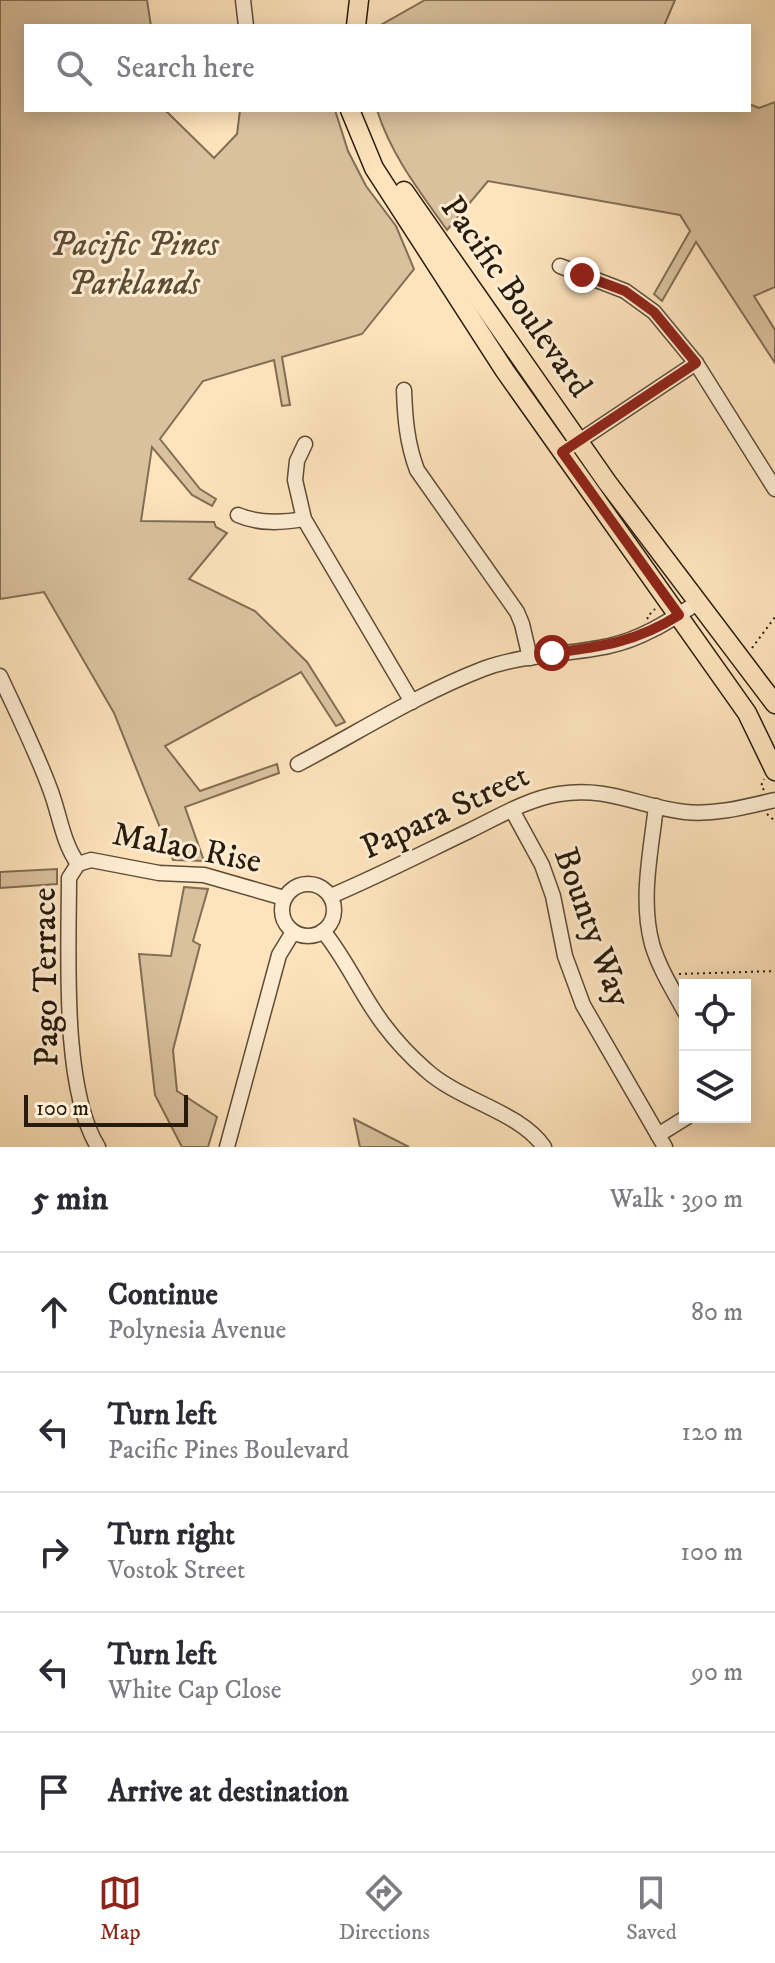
<!DOCTYPE html>
<html lang="en">
<head>
<meta charset="utf-8">
<style>
  body { margin:0; font-family:"IM FELL DW Pica",serif; background:#f7f7f7; color:#2b2b33 }
  .controls { position:absolute; right:24px; bottom:24px; display:grid; overflow:hidden; border-radius:0px; box-shadow:0 4px 20px #0003 }
  .controls button { width:72px; height:72px; display:grid; place-items:center; padding:0; border:0; border-bottom:2px solid #e1e1e2; background:#fff; color:#2b2b33; font:40px sans-serif }
  .scale { position:absolute; left:24px; bottom:20px; width:164px; box-sizing:border-box; padding-left:8px; border:4px solid #281b0b; border-top:0; font-size:22px; line-height:28px; white-space:nowrap; color:#281b0b; -webkit-text-stroke:6px #feedd3; paint-order:stroke }
  .stop { position:absolute; width:24px; height:24px; margin:-18px; border:6px solid #8f2418; border-radius:50%; background:#fff }
  .stop.end { background:#8f2418; border-color:#fff; box-shadow:0 2px 8px #0008 }
  .list { margin:0; padding:0; list-style:none }
  h2 { display:flex; justify-content:space-between; align-items:center; height:104px; margin:0; padding:0 32px; font-size:34px }
  h2 small { font-size:26px; font-weight:400; color:#7c7c81 }
  .list li { display:grid; grid-template-columns:52px 1fr auto; gap:24px; align-items:center; box-sizing:border-box; height:120px; padding:0 32px; border-top:2px solid #e1e1e2 }
  .list b { display:block; font-size:30px; white-space:nowrap }
  .list p { margin:0; font-size:26px; white-space:nowrap; color:#7c7c81 }
  .list em { font-size:26px; font-style:normal; color:#7c7c81 }
  .icon { flex:none; width:44px; height:44px; fill:none; stroke:currentColor; stroke-width:2; stroke-linecap:round; stroke-linejoin:round }
  .map { position:relative; flex:none; width:775px; height:1147px; overflow:hidden }
  .search { position:absolute; background:#fff; box-shadow:0 4px 20px #0003; left:24px; right:24px; top:24px; height:88px; display:flex; align-items:center; gap:20px; box-sizing:border-box; padding:0 28px; border-radius:0px; color:#7c7c81; font-size:30px }
  .sheet { height:704px; background:#fff }
  nav { display:flex; justify-content:space-around; align-items:center; box-sizing:border-box; height:112px; border-top:2px solid #e1e1e2; background:#fff; font-size:22px; color:#7c7c81 }
  nav a { display:grid; justify-items:center; gap:4px }
  nav .on { color:#8f2418 }
  .map>svg:first-child { display:block }
</style>
</head>
<body>
<div class="map">
<svg width="775" height="1147" viewBox="0 0 775 1147">
  <rect width="100%" height="100%" fill="#fee3bc"/>
  <filter id="stains"><feTurbulence type="fractalNoise" baseFrequency=".0025" numOctaves="4"/><feColorMatrix values="0 0 0 0 .2 0 0 0 0 .09 0 0 0 0 .02 0 0 0 .5 -.17"/></filter>
  <radialGradient id="worn" r=".72"><stop offset=".6" stop-color="#630" stop-opacity="0"/><stop offset="1" stop-color="#630" stop-opacity=".3"/></radialGradient>
  <g fill="#dac19e" stroke="#816e54" stroke-width="2">
    <polygon points="0,0 147,0 151,26 26,26 26,110 165,110 214,158 237,134 240,110 335,110 348,151 366,186 396,226 414,269 362,334 282,357 290,405 282,406 274,360 203,381 160,439 200,489 216,499 212,506 192,495 152,447 141,521 214,522 216,527 227,533 189,579 255,611 307,662 345,722 336,726 301,672 165,746 200,791 277,764 279,773 185,807 204,861 173,860 114,713 44,592 0,599"/>
    <polygon points="425,0 675,0 664,26 379,26"/>
    <path d="M775,102V287L754,296L775,330V363L696,242L662,301L654,294L690,231L680,215L488,181L447,230C420,192 391,155 377,110H749V104L759,108Z"/>
    <polygon points="57,869 57,884 0,888 0,872"/>
    <polygon points="184,887 208,889 193,941 200,945 173,1050 177,1091 217,1117 208,1147 182,1147 155,1095 139,954 171,956"/>
    <polygon points="354,1119 409,1147 360,1147"/>
  </g>
  <g fill="none" stroke-linecap="round" stroke-linejoin="round">
    <defs>
      <g id="minor">
        <polyline points="243,0 246,26"/>
        <polyline points="560,266 625,291 654,312 696,363 775,489"/>
        <path d="M404,390C405,419 407,443 417,470L517,612L522,624L530,658"/>
        <polyline points="305,444 297,461 295,480 304,519 412,702"/>
        <polyline points="570,447 696,363"/>
        <path d="M238,515C259,524 281,523 304,519"/>
        <path d="M0,676C17,713 36,751 50,789C60,815 62,841 78,864L69,878C69,950 61,1087 98,1147"/>
        <path d="M298,764C359,732 418,694 483,669C523,654 568,655 609,646C642,639 669,621 697,603"/>
        <path d="M656,806C651,851 640,899 652,944C659,968 673,990 685,1012"/>
        <polyline points="512,810 542,865 553,896 565,956 583,1005 665,1147"/>
        <polyline points="78,864 91,860 159,873 204,875 284,898"/>
        <circle cx="308" cy="910" r="26"/>
        <path d="M331,896C378,876 423,853 469,831C498,817 527,799 559,794C609,786 639,807 685,812C716,815 745,807 775,800"/>
        <path d="M323,931C347,960 361,995 384,1025C396,1041 411,1057 426,1070C460,1101 519,1111 544,1147"/>
        <polyline points="658,1135 687,1117"/>
        <polyline points="227,1147 279,955 293,932"/>
      </g>
      <g id="major">
        <polyline points="356,26 359,0"/>
        <polyline points="350,110 374,168 505,371 747,713 775,771"/>
        <polyline points="404,191 607,482 775,704"/>
      </g>
    </defs>
    <use href="#minor" stroke="#5e4d37" stroke-width="17"/>
    <use href="#major" stroke="#281b0b" stroke-width="21"/>
    <g stroke="#281b0b" stroke-width="2" stroke-dasharray="2 4" stroke-linecap="butt">
      <polyline points="648,619 647,617 655,609"/>
      <polyline points="752,648 775,617"/>
      <polyline points="764,790 761,786 764,779"/>
      <polyline points="767,814 775,821"/>
      <polyline points="679,974 775,971"/>
    </g>
    <use href="#minor" stroke="#feedd3" stroke-width="14"/>
    <use href="#major" stroke="#fee3bc" stroke-width="18"/>
  </g>
  <g fill="none" stroke-linecap="round" stroke-linejoin="round">
    <path stroke="#8f2418" stroke-width="10" d="M552,653C600,647 637,642 679,615L562,452L696,363L654,312L625,291L582,275"/>
  </g>
  <g text-anchor="middle" dominant-baseline="central" stroke-width="6" stroke-linejoin="round" paint-order="stroke">
    <g font-size="34" font-style="italic" fill="#5d4d37" stroke="#feedd3">
      <text x="134" y="245">Pacific Pines<tspan x="134" dy="39">Parklands</tspan></text>
    </g>
    <g font-size="34" fill="#281b0b" stroke="#feedd3">
      <text transform="translate(516 297) rotate(55)">Pacific Boulevard</text>
      <text transform="translate(445 812) rotate(-25)">Papara Street</text>
      <text transform="translate(187 848) rotate(11)">Malao Rise</text>
      <text transform="translate(592 927) rotate(70)">Bounty Way</text>
      <text transform="translate(46 977) rotate(-91)">Pago Terrace</text>
    </g>
  </g>
  <rect width="100%" height="100%" filter="url(#stains)"/>
  <rect width="100%" height="100%" fill="url(#worn)"/>
</svg>
<div class="controls">
<button><svg class="icon" aria-label="locate" viewBox="0 0 24 24"><circle cx="12" cy="12" r="6"/><path d="M12 2v4M12 18v4M2 12h4M18 12h4"/></svg></button>
<button><svg class="icon" aria-label="layers" viewBox="0 0 24 24"><path d="M12 4l9 5-9 5-9-5zM3 14l9 5 9-5"/></svg></button>
</div>
<div class="scale">100 m</div>
<div class="stop" style="left:552px;top:653px"></div>
<div class="stop end" style="left:582px;top:275px"></div>
<div class="search"><svg class="icon" aria-label="search" viewBox="0 0 24 24"><circle cx="10" cy="10" r="6"/><path d="M15 15l6 6"/></svg>Search here</div>
</div>
<section class="sheet">
<h2>5 min<small>Walk · 390 m</small></h2>
<ul class="list">
<li><svg class="icon" aria-label="ahead" viewBox="0 0 24 24"><path d="M12 20V5M6 11l6-6 6 6"/></svg><div><b>Continue</b><p>Polynesia Avenue</p></div><em>80 m</em></li>
<li><svg class="icon" aria-label="left" viewBox="0 0 24 24"><path d="M17 20v-9H6M10 6l-5 5 5 5"/></svg><div><b>Turn left</b><p>Pacific Pines Boulevard</p></div><em>120 m</em></li>
<li><svg class="icon" aria-label="right" viewBox="0 0 24 24"><path d="M7 20v-9h11M14 6l5 5-5 5"/></svg><div><b>Turn right</b><p>Vostok Street</p></div><em>100 m</em></li>
<li><svg class="icon" aria-label="left" viewBox="0 0 24 24"><path d="M17 20v-9H6M10 6l-5 5 5 5"/></svg><div><b>Turn left</b><p>White Cap Close</p></div><em>90 m</em></li>
<li><svg class="icon" aria-label="arrive" viewBox="0 0 24 24"><path d="M6 21V4h12l-3 4 3 4H6"/></svg><div><b>Arrive at destination</b></div></li>
</ul>
</section>
<nav>
<a class="on"><svg class="icon" aria-label="map" viewBox="0 0 24 24"><path d="M3 6l6-2 6 2 6-2v14l-6 2-6-2-6 2zM9 4v14M15 6v14"/></svg>Map</a>
<a><svg class="icon" aria-label="directions" viewBox="0 0 24 24"><path d="M12 3l9 9-9 9-9-9zM9 14v-3h6M13 9l2 2-2 2"/></svg>Directions</a>
<a><svg class="icon" aria-label="saved" viewBox="0 0 24 24"><path d="M7 4h10v16l-5-4-5 4z"/></svg>Saved</a>
</nav>
</body>
</html>
